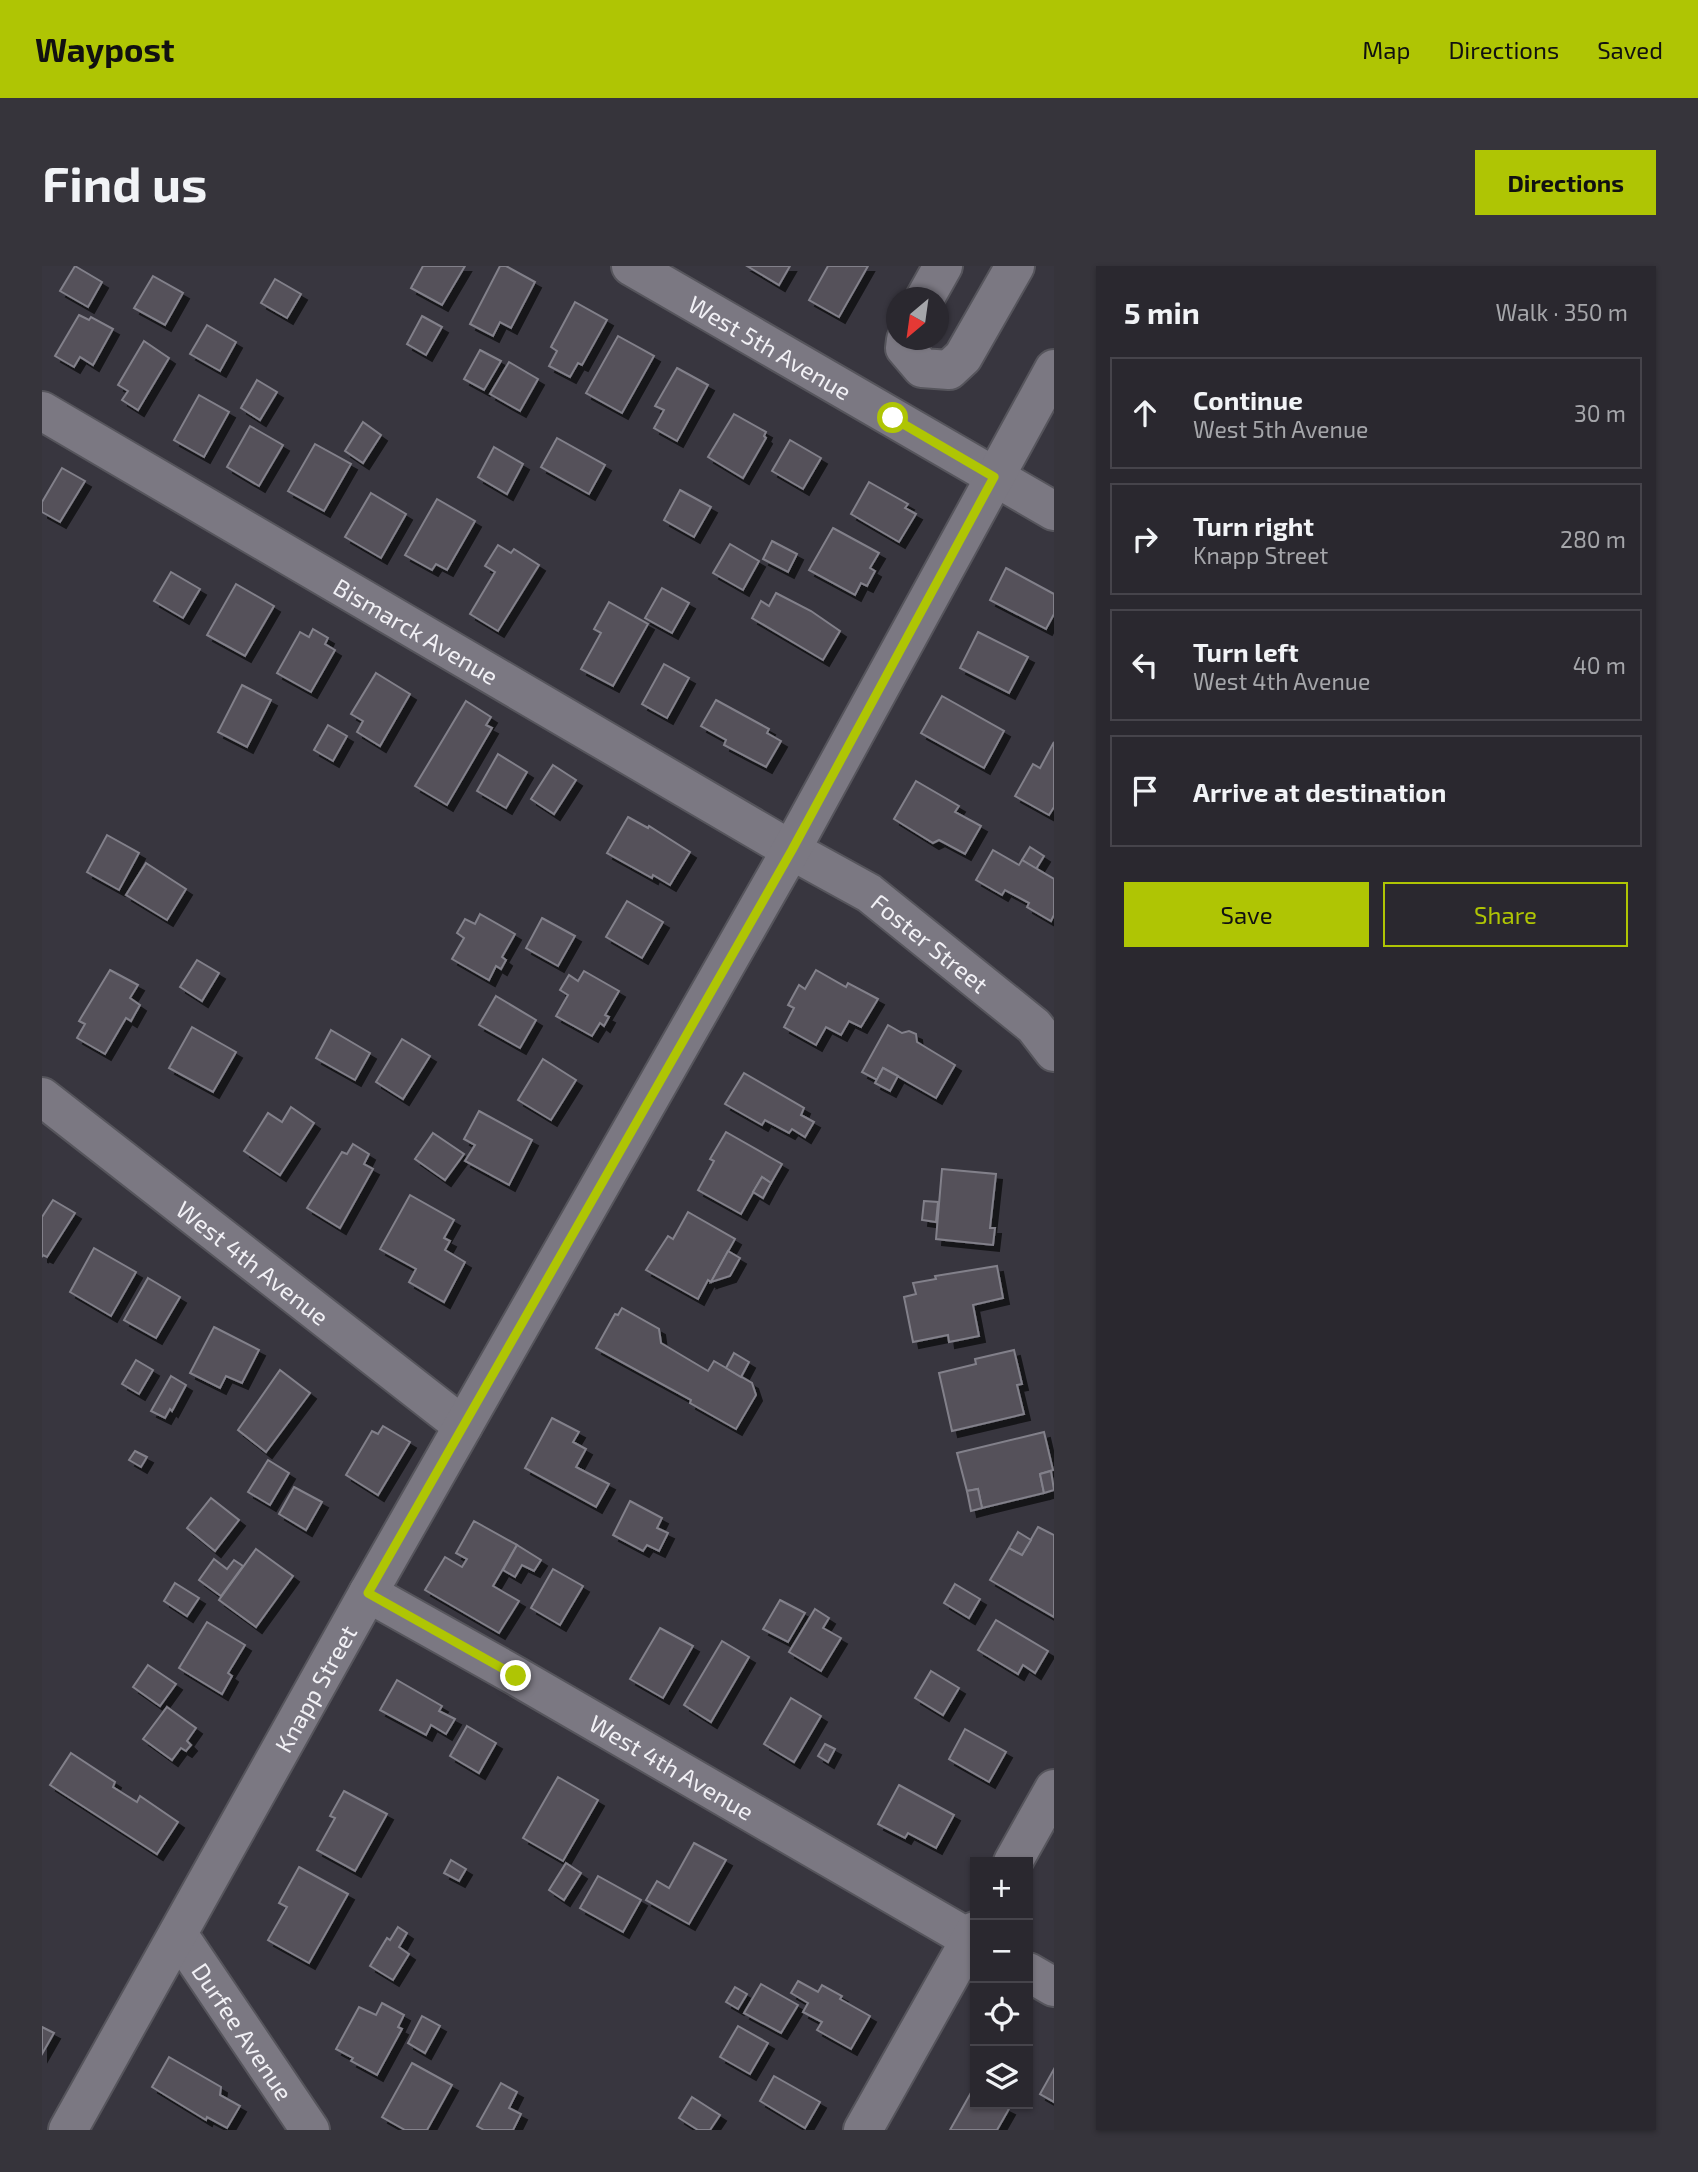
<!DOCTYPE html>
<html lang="en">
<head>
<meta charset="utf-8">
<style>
  body { margin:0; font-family:"Exo 2",sans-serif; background:#36343b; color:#f1f3f6 }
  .controls { position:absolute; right:21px; bottom:21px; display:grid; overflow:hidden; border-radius:0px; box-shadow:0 2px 5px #0004 }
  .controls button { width:63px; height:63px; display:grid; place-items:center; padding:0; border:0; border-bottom:2px solid #46444b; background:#2a282f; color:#f1f3f6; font:35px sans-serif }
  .compass { position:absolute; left:844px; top:21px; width:63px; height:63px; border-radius:50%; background:#2a282f; box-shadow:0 2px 5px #0004; rotate:209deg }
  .stop { position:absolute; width:21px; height:21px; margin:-16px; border:5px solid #afc504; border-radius:50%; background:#fff }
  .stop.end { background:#afc504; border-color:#fff; box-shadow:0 2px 7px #0008 }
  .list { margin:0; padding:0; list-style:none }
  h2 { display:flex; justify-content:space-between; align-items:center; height:91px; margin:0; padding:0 28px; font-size:30px }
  h2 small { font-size:23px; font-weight:400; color:#a5a6aa }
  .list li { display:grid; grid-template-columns:46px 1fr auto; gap:21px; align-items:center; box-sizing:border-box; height:112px; margin:0 14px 14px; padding:0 14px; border:2px solid #46444b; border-radius:0px }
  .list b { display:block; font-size:26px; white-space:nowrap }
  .list p { margin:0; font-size:23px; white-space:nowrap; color:#a5a6aa }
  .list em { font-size:23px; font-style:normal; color:#a5a6aa }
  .actions { display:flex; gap:14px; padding:21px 28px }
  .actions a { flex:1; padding:16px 0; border:2px solid #afc504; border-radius:0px; text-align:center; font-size:24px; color:#afc504 }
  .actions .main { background:#afc504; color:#111 }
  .icon { flex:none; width:38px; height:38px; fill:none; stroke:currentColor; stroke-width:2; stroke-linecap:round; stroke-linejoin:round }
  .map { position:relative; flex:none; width:1012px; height:1864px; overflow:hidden; border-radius:0px }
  header { display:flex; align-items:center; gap:42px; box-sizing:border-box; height:98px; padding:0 35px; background:#afc504; color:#111 }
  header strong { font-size:33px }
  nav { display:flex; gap:38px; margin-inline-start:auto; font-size:24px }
  .intro { display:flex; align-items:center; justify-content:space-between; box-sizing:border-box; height:168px; padding:0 42px }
  h1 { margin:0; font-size:49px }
  .button { padding:18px 32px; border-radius:0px; background:#afc504; color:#111; font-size:24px; font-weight:700 }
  main { display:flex; gap:42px; padding:0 42px }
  aside { flex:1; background:#2a282f; border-radius:0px; box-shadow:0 2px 5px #0004 }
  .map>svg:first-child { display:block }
</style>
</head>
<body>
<header>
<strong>Waypost</strong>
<nav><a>Map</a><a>Directions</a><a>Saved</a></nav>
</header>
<div class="intro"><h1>Find us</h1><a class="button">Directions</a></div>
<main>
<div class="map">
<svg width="1012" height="1864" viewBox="0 0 1012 1864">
  <defs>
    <filter id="shadow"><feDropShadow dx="6" dy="6" stdDeviation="0" flood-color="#0009"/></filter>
  </defs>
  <rect width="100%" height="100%" fill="#38363f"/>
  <g fill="#54515a" stroke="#82808a" stroke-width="2" filter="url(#shadow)">
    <polygon points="33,0 60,16 46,41 18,25"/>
    <polygon points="381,0 423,0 400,39 369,22"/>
    <polygon points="458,0 464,0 493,16 469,62 458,56 451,70 428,58"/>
    <polygon points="705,0 748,0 737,19"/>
    <polygon points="786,0 826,0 797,51 767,34"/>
    <polygon points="111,10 141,27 123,59 92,42"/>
    <polygon points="233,13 259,28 245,52 219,37"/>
    <polygon points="533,36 565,54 540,99 536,97 528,111 507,100 515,85 509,81"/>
    <polygon points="37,49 47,54 49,51 71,63 51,99 38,91 32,101 13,90"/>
    <polygon points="380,50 400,61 384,89 365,78"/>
    <polygon points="165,59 194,76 178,105 148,88"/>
    <polygon points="576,70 612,90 580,147 544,127"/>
    <polygon points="102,75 127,92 96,144 80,134 86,125 76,119"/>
    <polygon points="438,84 459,95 442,124 422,113"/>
    <polygon points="467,96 496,113 478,145 448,128"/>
    <polygon points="635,102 666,119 635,175 612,162 622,144 613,140"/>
    <polygon points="215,114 235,126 218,154 199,142"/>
    <polygon points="157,129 187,146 162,191 132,174"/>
    <polygon points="692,148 724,166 722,170 724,172 701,212 666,191"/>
    <polygon points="321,156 339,169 321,197 303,185"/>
    <polygon points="208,160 241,179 217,220 185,201"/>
    <polygon points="515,172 563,199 547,228 499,201"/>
    <polygon points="748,174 779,192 761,223 730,205"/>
    <polygon points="273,178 309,198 282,245 246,225"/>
    <polygon points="452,181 481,198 465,228 436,211"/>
    <polygon points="20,202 43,215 18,256 0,246 0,236"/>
    <polygon points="827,216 866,238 863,242 874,248 857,276 809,248"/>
    <polygon points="638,224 669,241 652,271 622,254"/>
    <polygon points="329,227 364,248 339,292 303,271"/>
    <polygon points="395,233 433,255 405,304 394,298 390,304 363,289"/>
    <polygon points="791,262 837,287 828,302 833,305 825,320 819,317 813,329 767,304"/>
    <polygon points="730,275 755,288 746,306 721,293"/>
    <polygon points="688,278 717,295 701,324 671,307"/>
    <polygon points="456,279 469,287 472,283 497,299 456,365 428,348 453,306 443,300"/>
    <polygon points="964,302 1012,328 1012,348 1004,363 948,334"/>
    <polygon points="129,306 158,323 141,352 112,335"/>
    <polygon points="194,318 232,340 203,390 165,369"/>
    <polygon points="620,322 647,337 630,367 603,352"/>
    <polygon points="734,327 769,345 798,365 781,394 710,352 719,335 727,340"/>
    <polygon points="567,336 606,358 571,420 539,403 559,367 552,363"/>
    <polygon points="271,363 286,372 283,378 293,384 269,426 235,407 258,366 267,371"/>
    <polygon points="936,366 986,391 967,427 918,402"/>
    <polygon points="622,398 647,412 625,452 600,438"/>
    <polygon points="334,407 368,428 338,480 315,466 321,455 309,448"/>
    <polygon points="200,419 229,434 205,481 176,466"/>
    <polygon points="900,430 962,465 942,502 879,467"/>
    <polygon points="674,434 727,463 725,467 739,475 724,501 682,479 684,474 659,460"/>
    <polygon points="424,435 449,451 444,459 450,462 405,539 373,520"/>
    <polygon points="286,459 305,470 291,495 272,484"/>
    <polygon points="1012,476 1012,541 1007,549 973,530 991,498 998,502"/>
    <polygon points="456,488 485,506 464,542 435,525"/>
    <polygon points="511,499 534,514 512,548 489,533"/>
    <polygon points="874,515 917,540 913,546 939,560 923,588 897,574 891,577 852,553"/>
    <polygon points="586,551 606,562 607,560 648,586 628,619 611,609 610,612 565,587"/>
    <polygon points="65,569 97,587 77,624 45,606"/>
    <polygon points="988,581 1002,590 994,603 980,594"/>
    <polygon points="951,584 977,599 980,594 1012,613 1012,649 1009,655 985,641 987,637 963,624 960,629 934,614"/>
    <polygon points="104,597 144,623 125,654 84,629"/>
    <polygon points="585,635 621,656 600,692 564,671"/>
    <polygon points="438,648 473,668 460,691 464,694 459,703 454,700 447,714 410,693 422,672 415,667 423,653 433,658"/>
    <polygon points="500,652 533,670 516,700 484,682"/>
    <polygon points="155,694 177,707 160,735 138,721"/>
    <polygon points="68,704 96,719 88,732 98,739 89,755 84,752 63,788 35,772 43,758 37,755"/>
    <polygon points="774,704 804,721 806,717 836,733 819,761 807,755 799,769 784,761 774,779 742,761 752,742 746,739 757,719 763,723"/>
    <polygon points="542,705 577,725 563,749 567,751 562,760 558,757 550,770 514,750 526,729 518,724 527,709 536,715"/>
    <polygon points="454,730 494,754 478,782 437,759"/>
    <polygon points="846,759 860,767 867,765 874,768 875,776 913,799 894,832 841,802 835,814 820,806"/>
    <polygon points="150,761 194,786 171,826 127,802"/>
    <polygon points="289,764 328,787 313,814 274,792"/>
    <polygon points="360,773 388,790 361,833 334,816"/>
    <polygon points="501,793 534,814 509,854 476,834"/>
    <polygon points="841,802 856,810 848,825 833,817"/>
    <polygon points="702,807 762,842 759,849 772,856 763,871 750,863 747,867 723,854 720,859 683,838"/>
    <polygon points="249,841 272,857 238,909 202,885 226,847 240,856"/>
    <polygon points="437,845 490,874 467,919 423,895 433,879 422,873"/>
    <polygon points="684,866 740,898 729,917 720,911 699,948 656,924 672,895 668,893"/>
    <polygon points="391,867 422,888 403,914 373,893"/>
    <polygon points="311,878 327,888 322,898 331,903 298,962 265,942 300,886 305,888"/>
    <polygon points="900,903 954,908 948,962 953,962 951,979 894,973"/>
    <polygon points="720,911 729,917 721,932 711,926"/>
    <polygon points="368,929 412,954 402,972 408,975 403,984 423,996 402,1036 367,1016 374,1003 338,983"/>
    <polygon points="11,934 33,947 5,991 1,989 0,991 0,951"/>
    <polygon points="882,935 896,936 894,956 880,954"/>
    <polygon points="646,946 693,973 669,1016 666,1014 656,1033 604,1004 626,970 631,973"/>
    <polygon points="52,982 94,1006 69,1050 28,1026"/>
    <polygon points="686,985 698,992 688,1010 669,1016"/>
    <polygon points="955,1000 961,1032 931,1039 937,1070 907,1076 906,1069 871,1076 862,1031 874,1028 871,1017 894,1013 893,1010"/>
    <polygon points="106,1012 138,1031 114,1072 82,1054"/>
    <polygon points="580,1042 617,1063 619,1077 666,1105 672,1095 710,1117 714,1129 694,1163 648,1137 649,1134 554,1082 573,1048 576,1049"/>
    <polygon points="172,1061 217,1084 200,1117 184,1110 178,1122 148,1107"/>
    <polygon points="972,1084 980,1118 975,1119 982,1148 910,1165 897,1107 934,1098 933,1093"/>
    <polygon points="692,1087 707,1096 699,1111 684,1102"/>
    <polygon points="94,1094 111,1104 97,1128 80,1118"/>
    <polygon points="238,1104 268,1127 224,1186 196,1164"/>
    <polygon points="129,1110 144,1119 130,1145 128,1143 123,1152 109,1145"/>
    <polygon points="510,1152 537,1166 531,1176 544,1183 534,1201 567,1218 554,1241 483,1202"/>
    <polygon points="341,1160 368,1176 336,1229 304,1209 330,1165 336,1168"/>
    <polygon points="1002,1166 1011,1204 998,1208 1002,1227 940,1242 936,1223 925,1225 915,1187"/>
    <polygon points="93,1185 105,1191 99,1201 87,1194"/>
    <polygon points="226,1194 247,1207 228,1239 206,1226"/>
    <polygon points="1009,1205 1012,1224 1002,1227 998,1208"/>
    <polygon points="252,1221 280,1236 264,1264 237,1248"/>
    <polygon points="936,1223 940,1242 929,1245 925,1225"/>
    <polygon points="169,1232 197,1254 173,1285 145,1262"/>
    <polygon points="588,1235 620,1252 615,1262 626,1267 617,1285 605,1279 601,1285 571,1269"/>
    <polygon points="432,1255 475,1279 451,1320 477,1335 457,1367 383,1324 403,1291 420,1301 425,1293 414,1287"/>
    <polygon points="996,1261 1012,1269 1012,1351 948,1314 967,1282 980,1289"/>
    <polygon points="976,1266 989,1274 980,1289 967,1282"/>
    <polygon points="475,1279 499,1294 492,1305 480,1299 473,1311 461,1304"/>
    <polygon points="214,1283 251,1310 214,1361 177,1334"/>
    <polygon points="172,1293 185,1303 192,1294 201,1300 179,1330 157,1314"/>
    <polygon points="511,1303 541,1320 518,1359 489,1342"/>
    <polygon points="133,1317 157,1332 145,1350 122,1335"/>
    <polygon points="913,1318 938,1333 927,1352 902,1337"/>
    <polygon points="738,1334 763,1347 746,1376 721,1363"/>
    <polygon points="773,1343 787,1352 781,1362 799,1372 779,1405 747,1386"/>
    <polygon points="954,1354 1006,1385 993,1407 981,1399 976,1408 936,1384"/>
    <polygon points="165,1356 203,1379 186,1407 190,1410 180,1428 137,1402"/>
    <polygon points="618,1362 651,1380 621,1432 588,1413"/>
    <polygon points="680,1375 707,1391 669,1456 642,1439"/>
    <polygon points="106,1399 134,1418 118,1440 91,1421"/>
    <polygon points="889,1405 917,1422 901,1449 873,1432"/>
    <polygon points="355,1414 400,1440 397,1445 413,1453 404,1468 389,1459 384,1469 338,1444"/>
    <polygon points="749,1432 779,1450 752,1496 722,1478"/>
    <polygon points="125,1441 154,1462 145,1475 149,1479 144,1485 139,1482 130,1494 101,1473"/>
    <polygon points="425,1460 454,1477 437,1507 408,1490"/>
    <polygon points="923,1463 964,1486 947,1516 907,1493"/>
    <polygon points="783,1478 793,1483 786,1496 776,1490"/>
    <polygon points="29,1487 73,1516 71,1521 95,1536 98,1530 136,1556 115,1588 8,1519"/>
    <polygon points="516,1511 556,1534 521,1595 481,1572"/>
    <polygon points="857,1519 912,1549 894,1582 866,1567 863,1572 836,1558"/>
    <polygon points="302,1525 345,1548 313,1605 275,1584 293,1552 288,1550"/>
    <polygon points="652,1577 684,1594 647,1658 604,1634 615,1615 627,1622"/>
    <polygon points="409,1594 424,1603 417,1615 402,1607"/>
    <polygon points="524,1597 539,1607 522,1634 507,1624"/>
    <polygon points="257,1601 306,1628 267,1697 226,1674 245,1641 237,1637"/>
    <polygon points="556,1610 599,1634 581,1666 538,1642"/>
    <polygon points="356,1661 365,1667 357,1681 367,1688 351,1714 328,1700 345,1672 348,1674"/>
    <polygon points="756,1715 776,1726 780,1719 800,1730 798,1733 828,1750 809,1783 775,1764 780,1756 761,1746 766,1737 749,1727"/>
    <polygon points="719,1718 756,1739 739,1767 702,1747"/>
    <polygon points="693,1721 705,1728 696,1743 684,1736"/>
    <polygon points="340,1737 362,1749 356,1761 360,1763 335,1809 309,1795 311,1792 294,1783 317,1741 334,1749"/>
    <polygon points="380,1750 398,1760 383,1787 366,1777"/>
    <polygon points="696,1760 726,1777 708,1808 678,1791"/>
    <polygon points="0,1761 12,1767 0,1788"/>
    <polygon points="127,1791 179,1821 178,1829 198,1840 185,1862 165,1851 164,1854 110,1821"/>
    <polygon points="370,1797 410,1819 385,1864 363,1864 340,1851"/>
    <polygon points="1012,1803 1012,1836 998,1828"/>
    <polygon points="732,1810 778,1836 763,1862 718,1835"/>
    <polygon points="459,1817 475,1826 467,1842 479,1848 471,1864 442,1864 435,1860"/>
    <polygon points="931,1823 933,1824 933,1838 957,1838 967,1843 955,1864 908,1864"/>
    <polygon points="650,1831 678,1849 668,1864 656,1864 637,1852"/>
  </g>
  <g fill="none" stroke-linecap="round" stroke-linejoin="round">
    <defs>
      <g id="minor">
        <path id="s1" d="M589,0L1012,245"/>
        <polyline points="883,32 901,0"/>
        <polyline points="864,74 863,82 880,102 907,104 921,91 973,0"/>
        <path id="s2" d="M0,145L749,584L827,627L992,760L1012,786"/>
        <path id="s3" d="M0,831L421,1160"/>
        <path id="s4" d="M326,1327L474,1410L933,1676"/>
        <polyline points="971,1596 1012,1523"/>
        <path id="s5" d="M136,1668L268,1864"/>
        <polyline points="986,1706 1012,1721"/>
        <path id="s6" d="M26,1864L326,1327L749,584L1012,103"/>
        <polyline points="821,1864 933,1665"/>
      </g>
    </defs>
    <use href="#minor" stroke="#56555c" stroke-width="42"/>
    <use href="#minor" stroke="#7b7882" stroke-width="38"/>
  </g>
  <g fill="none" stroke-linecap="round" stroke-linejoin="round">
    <polyline stroke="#afc504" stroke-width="9" points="474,1410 326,1327 750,584 952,211 851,152"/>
  </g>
  <g text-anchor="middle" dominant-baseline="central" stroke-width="5" stroke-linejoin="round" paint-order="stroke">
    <g font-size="24" fill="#f1f0f5" stroke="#2e2c34">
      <text stroke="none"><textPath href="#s1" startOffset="161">West 5th Avenue</textPath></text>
      <text stroke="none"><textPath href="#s2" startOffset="434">Bismarck Avenue</textPath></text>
      <text stroke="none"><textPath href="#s2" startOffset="1036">Foster Street</textPath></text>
      <text stroke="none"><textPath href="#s3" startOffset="268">West 4th Avenue</textPath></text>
      <text stroke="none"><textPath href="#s6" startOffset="506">Knapp Street</textPath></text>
      <text stroke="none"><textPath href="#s4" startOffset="350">West 4th Avenue</textPath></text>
      <text stroke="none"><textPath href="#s5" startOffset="117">Durfee Avenue</textPath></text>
    </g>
  </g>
</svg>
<div class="controls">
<button>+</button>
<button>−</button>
<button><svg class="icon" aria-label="locate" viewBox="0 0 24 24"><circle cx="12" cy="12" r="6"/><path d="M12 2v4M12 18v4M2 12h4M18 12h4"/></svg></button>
<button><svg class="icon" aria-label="layers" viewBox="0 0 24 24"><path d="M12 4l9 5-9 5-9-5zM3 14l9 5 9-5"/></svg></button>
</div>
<svg class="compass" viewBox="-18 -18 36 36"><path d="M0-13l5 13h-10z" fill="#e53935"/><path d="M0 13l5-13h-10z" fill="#a5a6aa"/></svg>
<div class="stop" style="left:851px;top:152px"></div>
<div class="stop end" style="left:474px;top:1410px"></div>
</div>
<aside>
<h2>5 min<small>Walk · 350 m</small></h2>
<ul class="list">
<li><svg class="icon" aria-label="ahead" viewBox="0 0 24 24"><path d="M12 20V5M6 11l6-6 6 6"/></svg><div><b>Continue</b><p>West 5th Avenue</p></div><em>30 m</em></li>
<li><svg class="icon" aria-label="right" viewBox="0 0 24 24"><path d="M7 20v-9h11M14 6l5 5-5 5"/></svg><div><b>Turn right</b><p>Knapp Street</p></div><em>280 m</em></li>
<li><svg class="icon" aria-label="left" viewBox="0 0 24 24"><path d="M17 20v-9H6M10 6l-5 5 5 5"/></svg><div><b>Turn left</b><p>West 4th Avenue</p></div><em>40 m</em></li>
<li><svg class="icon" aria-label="arrive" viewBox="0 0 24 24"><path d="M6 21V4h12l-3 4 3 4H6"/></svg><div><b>Arrive at destination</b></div></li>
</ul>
<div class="actions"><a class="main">Save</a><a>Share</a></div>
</aside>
</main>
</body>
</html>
